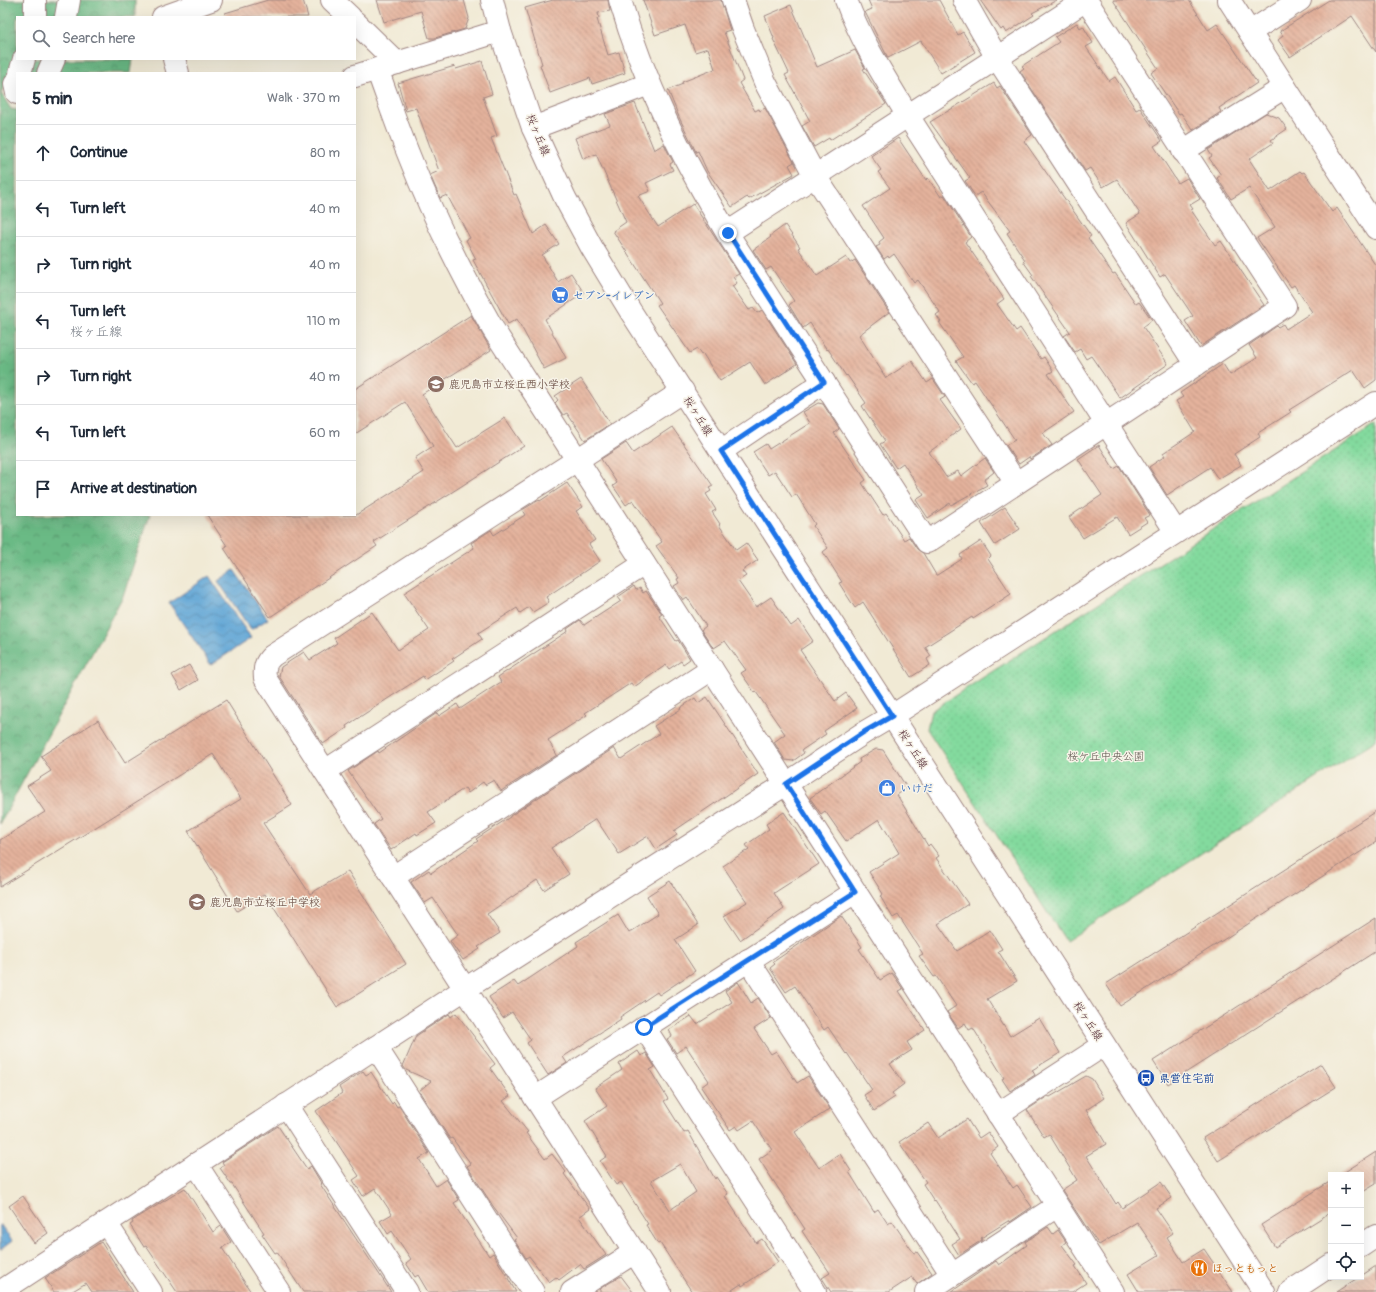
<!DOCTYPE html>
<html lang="en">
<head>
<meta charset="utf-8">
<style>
  body { margin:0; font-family:Pangolin,"Klee One",sans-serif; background:#f2f2f3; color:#1f2937 }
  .controls { position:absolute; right:12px; bottom:12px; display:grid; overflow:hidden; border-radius:0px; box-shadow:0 4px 16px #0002 }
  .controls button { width:36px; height:36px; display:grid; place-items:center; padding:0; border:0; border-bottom:1px solid #e0e1e3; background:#fff; color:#1f2937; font:20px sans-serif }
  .stop { position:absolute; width:12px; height:12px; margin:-9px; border:3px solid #1a73e8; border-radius:50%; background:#fff }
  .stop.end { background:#1a73e8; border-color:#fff; box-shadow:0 1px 4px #0008 }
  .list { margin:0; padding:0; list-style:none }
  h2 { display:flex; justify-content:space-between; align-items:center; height:52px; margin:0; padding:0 16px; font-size:17px }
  h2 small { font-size:13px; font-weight:400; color:#747a83 }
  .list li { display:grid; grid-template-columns:26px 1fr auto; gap:12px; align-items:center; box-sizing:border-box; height:56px; padding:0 16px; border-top:1px solid #e0e1e3 }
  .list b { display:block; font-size:15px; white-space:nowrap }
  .list p { margin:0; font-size:13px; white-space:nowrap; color:#747a83 }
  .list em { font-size:13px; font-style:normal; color:#747a83 }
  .icon { flex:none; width:22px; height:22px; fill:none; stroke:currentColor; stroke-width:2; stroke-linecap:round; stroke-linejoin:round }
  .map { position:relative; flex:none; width:1376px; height:1292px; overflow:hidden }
  .search { position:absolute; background:#fff; box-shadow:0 4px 16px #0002; left:16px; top:16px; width:340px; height:44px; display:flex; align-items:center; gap:10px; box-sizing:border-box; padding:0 14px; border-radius:0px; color:#747a83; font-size:15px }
  .panel { position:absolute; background:#fff; box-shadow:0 4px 16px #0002; left:16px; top:72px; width:340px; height:444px; border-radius:0px }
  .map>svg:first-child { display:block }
</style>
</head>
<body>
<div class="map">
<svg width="1376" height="1292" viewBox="0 0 1376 1292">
  <defs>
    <pattern id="forest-crowns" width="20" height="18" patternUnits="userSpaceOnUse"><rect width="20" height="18" fill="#6aba85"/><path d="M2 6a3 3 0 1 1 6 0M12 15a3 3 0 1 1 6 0" fill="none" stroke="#59976d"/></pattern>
    <pattern id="park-dots" width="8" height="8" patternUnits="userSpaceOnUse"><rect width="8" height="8" fill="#83da9e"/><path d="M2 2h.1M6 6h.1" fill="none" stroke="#73bb88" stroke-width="1.8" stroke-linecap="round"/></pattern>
    <pattern id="water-waves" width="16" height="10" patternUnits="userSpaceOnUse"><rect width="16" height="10" fill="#60a6d6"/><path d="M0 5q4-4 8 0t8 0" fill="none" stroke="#5187ae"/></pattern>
    <pattern id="building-back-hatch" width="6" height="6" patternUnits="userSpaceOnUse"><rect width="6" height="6" fill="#e4b29c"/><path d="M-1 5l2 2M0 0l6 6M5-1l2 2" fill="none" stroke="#bb907f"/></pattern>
  </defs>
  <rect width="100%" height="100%" fill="#f7f3e8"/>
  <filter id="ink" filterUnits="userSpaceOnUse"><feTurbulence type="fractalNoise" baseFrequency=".025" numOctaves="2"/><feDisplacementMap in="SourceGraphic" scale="8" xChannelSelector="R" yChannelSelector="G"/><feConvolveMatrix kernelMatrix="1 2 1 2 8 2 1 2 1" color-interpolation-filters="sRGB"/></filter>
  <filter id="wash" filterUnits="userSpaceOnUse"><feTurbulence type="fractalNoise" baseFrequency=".012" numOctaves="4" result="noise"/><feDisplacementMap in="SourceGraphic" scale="16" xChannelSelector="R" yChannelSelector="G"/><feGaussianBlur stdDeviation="0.9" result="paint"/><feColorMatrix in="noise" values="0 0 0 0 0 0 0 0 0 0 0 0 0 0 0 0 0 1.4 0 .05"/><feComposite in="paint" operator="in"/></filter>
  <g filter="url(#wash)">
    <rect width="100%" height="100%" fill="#f1ead5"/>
    <g fill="url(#forest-crowns)" stroke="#5a6c58">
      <polygon points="0,0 29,0 30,17 17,17 17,59 1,93 11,109 17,110 17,515 150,515 123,596 0,824"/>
      <polygon points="40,0 63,0 59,17 41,17"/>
      <polygon points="76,0 135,0 135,17 71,17"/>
      <polygon points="32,59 46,59 39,73 27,73"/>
      <polygon points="58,59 133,59 131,73 53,73"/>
    </g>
    <polygon fill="url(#park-dots)" stroke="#667c64" points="1376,424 1376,740 1066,941 927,729 931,711"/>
    <g fill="url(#water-waves)" stroke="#556280">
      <polygon points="234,570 268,619 251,630 218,581"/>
      <polygon points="209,576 251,638 211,665 169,603"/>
      <polygon points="0,1224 12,1241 0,1250"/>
    </g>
    <g id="blocks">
      <g fill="url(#building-back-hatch)" fill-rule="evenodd">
        <polygon points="268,0 303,0 308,17 226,17 225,13"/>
        <polygon points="377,0 464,0 469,18 465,29 435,38 429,38 421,11 384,22"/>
        <polygon points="553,0 608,0 610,11 598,13 599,18 597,19 608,55 619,52 625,73 592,84 590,78 550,93 540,65 542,64 525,8"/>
        <polygon points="643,0 721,0 730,30 724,32 743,80 739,83 755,111 759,109 760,111 765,108 794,162 789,165 794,174 749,199 747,197 732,207 707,171 698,151 696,152 679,117 668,90 683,84 682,82 715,69 708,48 695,52 685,25 655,35"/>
        <polygon points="868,0 939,0 958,35 963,32 975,52 941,73 921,41 888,58 865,12 872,9"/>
        <polygon points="980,0 1057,0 1032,13 1034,15 1006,33 1003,28 1001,30"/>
        <polygon points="1113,0 1189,0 1208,30 1217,24 1257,83 1219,108 1221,112 1193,130 1181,113 1179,114 1151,73 1158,68"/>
        <polygon points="1329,0 1376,0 1376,52 1352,16 1290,57 1278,40 1283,36 1280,31"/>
        <polygon points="791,5 817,67 855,50 865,68 863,69 886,104 830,140 829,138 814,147 802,126 810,121 785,75 789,73 773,39 774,38 765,16"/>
        <polygon points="1077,23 1080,28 1083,26 1093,43 1086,47 1109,81 1115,77 1136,110 1140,108 1162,141 1154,146 1178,183 1187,178 1200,199 1190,205 1193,209 1191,210 1215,245 1221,241 1264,305 1201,346 1185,321 1193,316 1165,274 1160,277 1126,223 1140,214 1117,179 1103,187 1090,168 1085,171 1020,71 1024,68 1022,66 1059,42 1055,37"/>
        <polygon points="482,61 492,94 483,97 497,136 491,138 514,195 516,194 533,234 546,225 559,244 542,255 558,282 571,273 584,293 545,319 566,358 544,369 517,319 508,324 473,260 476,259 466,240 470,238 447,195 440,198 430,175 439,171 416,108 406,111 398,83 455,66 456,69"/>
        <polygon points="994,83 997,88 1000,86 1032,135 1024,141 1091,236 1088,238 1113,274 1115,273 1136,304 1139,302 1152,320 1143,327 1168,364 1120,398 1091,356 1086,359 1080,349 1075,352 1064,336 1070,332 1031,276 1033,275 1023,261 1025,260 1007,233 1010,231 981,192 975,196 965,181 970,178 930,122"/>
        <polygon points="635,103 654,150 664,144 673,162 670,164 673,170 646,183 650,191 638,196 658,227 693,204 739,274 733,277 737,283 732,286 749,310 753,308 757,313 762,310 797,364 765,385 750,362 720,381 703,354 701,355 697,349 690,353 657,305 660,303 613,231 626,222 596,154 583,159 575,138 610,125 605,114"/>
        <polygon points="1266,113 1279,118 1287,129 1271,140 1273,143 1249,159 1270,191 1300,171 1302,173 1304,172 1332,212 1337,208 1376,266 1376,380 1365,388 1353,370 1289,410 1291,412 1258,433 1260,437 1234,454 1241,465 1218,479 1210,467 1167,495 1149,467 1165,456 1163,453 1195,432 1176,401 1183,397 1180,393 1223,364 1230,375 1257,358 1249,345 1277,326 1278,327 1283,324 1286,329 1312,312 1294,285 1291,287 1257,238 1275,227 1249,188 1231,199 1217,178 1221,175 1209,158 1212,156 1208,150"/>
        <polygon points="898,138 926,180 928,178 941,197 944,195 971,237 965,242 1004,299 997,304 1016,331 1020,328 1041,359 1044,357 1053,371 1048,374 1074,412 1043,433 1052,445 1030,459 1029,457 1019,464 1006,445 1015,440 975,381 972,383 956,361 963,357 939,322 941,322 936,315 940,312 918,280 914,283 894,254 889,258 888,256 884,259 876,247 880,245 879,242 884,238 863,206 890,188 878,172 881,170 871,156"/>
        <polygon points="785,225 800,247 798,248 817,276 846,257 850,263 855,260 889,312 859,335 886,378 912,361 927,383 933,379 945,397 940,400 961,429 929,452 946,477 958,471 961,476 985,458 994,472 984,480 987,485 951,505 950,503 928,518 916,500 924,495 903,463 896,468 880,444 885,441 862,406 866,403 847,375 846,376 828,349 827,350 810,323 803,328 789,305 794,301 771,267 766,270 753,250 771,237 770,236"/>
        <polygon points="471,315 491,350 422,394 457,448 505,418 524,446 374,542 377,546 270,617 224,548 227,546 207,515 356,515 424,472 415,458 433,446 405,402 355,434 355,389"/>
        <polygon points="581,379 610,424 585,440 567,413 563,415 555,403 558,400 555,396"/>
        <polygon points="818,403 823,404 839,429 834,433 866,480 862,483 883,515 886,513 904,540 909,537 917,549 923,553 936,575 937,575 962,559 960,555 981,541 991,556 988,559 1011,594 973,619 972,617 925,647 931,656 927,659 930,665 911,677 863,602 855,608 839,583 842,582 823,552 828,548 813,526 815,524 796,494 792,497 775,471 768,475 753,452 766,444 769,449 810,423 803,412"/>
        <polygon points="672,427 713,486 709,488 711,491 706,494 716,510 712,512 720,524 719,525 736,550 746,543 758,560 742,571 746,576 738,581 756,607 771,597 791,626 799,620 813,641 800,650 835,701 846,693 857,708 824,731 826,734 802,750 804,753 793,761 785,760 774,742 785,734 756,692 755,693 741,673 746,670 725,641 714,648 711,645 701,630 706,626 687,597 683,600 674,586 679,583 677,579 679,578 656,546 662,542 633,500 626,505 613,486 617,483 601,459 626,443 633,453"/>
        <polygon points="1099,445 1114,469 1119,466 1150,515 1144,518 1147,522 1128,534 1117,517 1083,538 1069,517 1102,495 1078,459"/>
        <polygon points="567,483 583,507 576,511 595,540 589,544 600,561 546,597 549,602 533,612 529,607 520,613 517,608 478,633 482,639 452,659 454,661 425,680 423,676 395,694 346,726 347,728 323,744 279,676 281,667 304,652 310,660 337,643 334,638 372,612 398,650 429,630 404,593 474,548 471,543 491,530 494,535 525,515 522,510 539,500 540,501"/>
        <polygon points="1005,507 1020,529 995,545 981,523"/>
        <polygon points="634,586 636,590 640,588 643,593 646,591 662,614 659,616 676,641 678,640 690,659 683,664 681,661 669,669 666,665 634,687 631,683 585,713 587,715 548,740 557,755 501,791 494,780 485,785 483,782 468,793 465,788 428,812 436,823 417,835 416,833 391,850 374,824 381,819 348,771 378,751 379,753 437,713 439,716 457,704 460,709 501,682 498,677 568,631 567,629 580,620 584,625 621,601 618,597"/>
        <polygon points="189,665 198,680 181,690 172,675"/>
        <polygon points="707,697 758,774 674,831 677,835 656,849 648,836 619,854 596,819 551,848 569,874 544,890 537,880 487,914 500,933 478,947 480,949 463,960 450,941 458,935 433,898 425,903 411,882 429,870 431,873 478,841 476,839 510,817 510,816 614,748 621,759 659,734 654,726 681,709 680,708 695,698 698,703"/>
        <polygon points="226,700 292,805 263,823 310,894 348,871 406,964 337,1007 265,894 237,911 188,831 241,799 213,754 0,887 0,840 45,812 27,786 51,771 41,756 98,720 125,763"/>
        <polygon points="876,749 883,750 907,788 897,795 928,846 930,844 939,856 936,858 968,904 938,924 957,951 990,930 1002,949 998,951 1017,981 987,999 1010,1036 1039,1018 1060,1053 1032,1070 1035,1075 1010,1091 1002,1079 1004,1078 973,1028 969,1030 965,1023 958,1028 947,1012 956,1006 936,976 934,977 919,956 923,954 898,915 893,918 880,896 883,894 869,872 899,853 879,819 846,841 825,811 821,814 810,798 860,762 859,759"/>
        <polygon points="1376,811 1376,842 1120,1006 1106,984"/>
        <polygon points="784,812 819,864 774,893 784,909 740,940 724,916 747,902 723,866 749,849 746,845 769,829 766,824"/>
        <polygon points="670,881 698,925 675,940 695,971 659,995 657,992 620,1017 621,1019 563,1057 567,1063 548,1075 527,1043 531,1040 512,1012 503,1018 489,997 514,981 518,986 578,946 576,942 618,915 629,933 658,914 647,896"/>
        <polygon points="841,916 862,947 859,949 880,980 892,973 903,989 899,991 925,1030 907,1042 912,1050 890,1064 904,1084 892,1093 895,1097 874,1111 864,1095 872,1090 847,1053 846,1054 828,1027 824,1030 795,986 786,992 770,968 775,964 773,962"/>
        <polygon points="1376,918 1376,951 1168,1084 1153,1061"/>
        <polygon points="738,982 751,1003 758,998 771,1018 754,1029 771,1054 776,1051 797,1083 808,1076 830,1109 795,1132 819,1168 840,1154 851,1171 849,1172 874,1212 878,1209 888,1224 892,1221 911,1249 914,1253 917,1252 932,1273 917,1284 912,1277 889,1292 831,1292 822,1278 830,1273 802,1231 805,1229 759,1159 772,1150 753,1121 739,1130 736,1126 730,1130 701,1087 709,1081 686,1046 676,1053 667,1039 672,1036 669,1030 691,1016 697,1024 732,1002 725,991"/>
        <polygon points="456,1013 495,1064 490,1068 510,1096 503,1101 528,1132 526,1133 545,1159 552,1154 566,1172 564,1174 590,1209 579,1217 606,1255 584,1269 580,1264 559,1280 556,1277 549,1282 529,1256 526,1258 514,1240 517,1238 493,1206 467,1166 471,1164 452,1138 450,1139 419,1091 431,1081 406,1070 403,1066 416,1036 449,1014 451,1017"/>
        <path d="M638,1051L641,1056L646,1053L655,1067L650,1070L668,1099L664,1101L684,1133L688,1131L715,1179L716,1177L728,1194L725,1196L756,1243L762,1239L778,1262L742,1286L741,1284L729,1292H692L660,1243L658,1244L646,1225L648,1224L621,1182L616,1185L600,1161L607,1156L585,1121L607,1106L595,1088L622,1070L619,1064ZM680,1164L696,1192L670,1210L651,1181Z"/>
        <polygon points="1321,1064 1336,1087 1218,1161 1203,1138"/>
        <polygon points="363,1071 366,1075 371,1072 392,1104 394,1102 397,1107 399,1106 429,1153 419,1159 436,1186 446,1179 459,1200 454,1203 489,1256 493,1253 516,1292 428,1292 418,1275 415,1277 406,1263 411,1259 392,1231 388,1234 380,1221 392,1214 375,1188 363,1196 353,1180 359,1176 316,1111 342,1093 339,1087"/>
        <polygon points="1086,1076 1092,1079 1104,1098 1086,1110 1106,1144 1086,1156 1116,1204 1118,1202 1122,1208 1161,1182 1172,1198 1156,1208 1173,1233 1167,1237 1183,1262 1204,1249 1233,1292 1139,1292 1128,1274 1159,1255 1137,1222 1099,1245 1087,1228 1062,1190 1077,1180 1049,1134 1044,1137 1027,1110 1048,1096 1050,1097"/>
        <polygon points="967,1119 979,1138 988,1132 998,1147 990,1153 1013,1188 1017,1185 1032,1207 1010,1222 1009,1220 1008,1221 981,1238 982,1240 959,1255 952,1244 960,1239 935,1200 934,1201 923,1184 926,1182 899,1142 928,1123 938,1138"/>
        <polygon points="278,1126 307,1169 311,1166 321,1183 320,1184 391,1292 303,1292 277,1252 275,1253 262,1234 264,1233 232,1184 231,1184 220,1168 224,1165 222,1162"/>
        <polygon points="1376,1152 1376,1184 1361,1193 1361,1175 1340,1175"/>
        <polygon points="1331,1181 1331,1212 1275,1247 1261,1225"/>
        <polygon points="185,1188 213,1232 221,1226 231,1242 222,1248 251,1292 177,1292 146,1246 144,1247 130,1225 133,1223 132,1221"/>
        <polygon points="23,1196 48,1233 34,1243 9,1206"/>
        <polygon points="1048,1227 1053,1234 1058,1230 1066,1242 1062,1245 1077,1265 1075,1266 1086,1283 1072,1292 951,1292 996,1261 999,1265 1027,1245 1025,1242"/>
        <polygon points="101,1242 133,1292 92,1292 86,1283 71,1292 54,1292 45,1278"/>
        <polygon points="1376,1266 1376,1292 1336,1292 1359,1277 1361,1277 1361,1276"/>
        <polygon points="621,1276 633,1292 601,1292 599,1289"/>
      </g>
    </g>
  </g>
  <g filter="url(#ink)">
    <use href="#blocks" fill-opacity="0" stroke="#9e8480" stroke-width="1"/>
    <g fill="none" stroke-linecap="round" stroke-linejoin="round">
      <defs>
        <g id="minor">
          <polyline points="35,0 35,17"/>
          <polyline points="332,0 350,17"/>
          <polyline points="492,0 500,31 533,128 565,198 592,248 631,312 1264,1292"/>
          <path d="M620,0C644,83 683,159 727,233L927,542L1285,306L1086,0L727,233"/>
          <polyline points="733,0 743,29 765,82 815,176 1016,483"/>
          <path d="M846,0C861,41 885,78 908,116L1176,532"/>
          <polyline points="964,0 997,58 1196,365"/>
          <polyline points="1229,0 1376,228"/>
          <polyline points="66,17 69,0"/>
          <polyline points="163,17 211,0"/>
          <polyline points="355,22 397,63"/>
          <polyline points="1250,32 1300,0"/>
          <polyline points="174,59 178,73"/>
          <path d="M377,69C388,99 398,129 410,158C433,217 462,274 493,329L1113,1292"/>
          <polyline points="20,73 24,59"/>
          <polyline points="48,73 54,59"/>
          <polyline points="355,76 500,31"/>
          <polyline points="17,81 15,84 17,93"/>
          <polyline points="533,128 649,84"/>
          <polyline points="1183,151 1285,87"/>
          <polyline points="721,451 824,382"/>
          <polyline points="325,771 644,564"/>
          <polyline points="393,877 712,669"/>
          <polyline points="748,960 952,1275"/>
          <polyline points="644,1027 815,1292"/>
          <polyline points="376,1047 533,1292"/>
          <polyline points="535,1098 855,892"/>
          <polyline points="286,1105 407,1292"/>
          <polyline points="998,1114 1104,1045"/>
          <polyline points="196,1164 279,1292"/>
          <polyline points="106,1223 151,1292"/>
          <polyline points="1361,1246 1376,1236"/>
          <polyline points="0,1292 465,989 786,784 865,732 892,716 1376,403"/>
          <polyline points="572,1292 635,1252"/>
          <path d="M660,1292L265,678C264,668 265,663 272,656L577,460L683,391"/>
          <polyline points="926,1292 1057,1206"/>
          <polyline points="1290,1292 1331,1265"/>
        </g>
      </defs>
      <use href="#minor" stroke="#9e8480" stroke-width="24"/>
      <use href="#minor" stroke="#fff" stroke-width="22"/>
    </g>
  </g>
  <g fill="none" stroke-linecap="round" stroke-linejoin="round" filter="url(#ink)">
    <polyline stroke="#1a73e8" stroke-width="5" points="644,1027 855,892 786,784 864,732 892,716 721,451 824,382 728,233"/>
  </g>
  <defs>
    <symbol id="supermarket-disc" viewBox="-11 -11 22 22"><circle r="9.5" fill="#3f7fe0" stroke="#f7f3e8"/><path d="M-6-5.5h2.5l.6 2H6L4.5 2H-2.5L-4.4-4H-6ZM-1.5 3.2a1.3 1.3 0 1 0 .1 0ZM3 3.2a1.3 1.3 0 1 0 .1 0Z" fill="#fff"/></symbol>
    <symbol id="school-disc" viewBox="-11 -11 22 22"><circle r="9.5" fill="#8d6e63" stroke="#f7f3e8"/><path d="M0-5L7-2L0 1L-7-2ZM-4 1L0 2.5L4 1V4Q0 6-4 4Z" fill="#fff"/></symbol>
    <symbol id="shop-disc" viewBox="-11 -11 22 22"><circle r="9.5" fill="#3f7fe0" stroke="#f7f3e8"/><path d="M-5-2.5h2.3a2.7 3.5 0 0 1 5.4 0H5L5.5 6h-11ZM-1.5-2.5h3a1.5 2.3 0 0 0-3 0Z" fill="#fff"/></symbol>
    <symbol id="bus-disc" viewBox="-11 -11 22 22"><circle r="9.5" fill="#1a4fb4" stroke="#f7f3e8"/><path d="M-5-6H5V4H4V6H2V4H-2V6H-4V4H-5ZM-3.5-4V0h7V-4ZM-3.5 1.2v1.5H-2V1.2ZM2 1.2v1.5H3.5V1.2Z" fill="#fff"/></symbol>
    <symbol id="restaurant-disc" viewBox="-11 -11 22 22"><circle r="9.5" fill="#e8710a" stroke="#f7f3e8"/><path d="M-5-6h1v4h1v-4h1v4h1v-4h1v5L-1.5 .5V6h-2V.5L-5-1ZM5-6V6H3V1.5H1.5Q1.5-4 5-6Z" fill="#fff"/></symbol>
  </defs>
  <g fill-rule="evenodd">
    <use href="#supermarket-disc" x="550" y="285" width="20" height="20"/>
    <use href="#school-disc" x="426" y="374" width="20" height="20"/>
    <use href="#shop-disc" x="877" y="778" width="20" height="20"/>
    <use href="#school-disc" x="187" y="892" width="20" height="20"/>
    <use href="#bus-disc" x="1136" y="1068" width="20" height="20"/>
    <use href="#restaurant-disc" x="1189" y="1258" width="20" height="20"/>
  </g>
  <g text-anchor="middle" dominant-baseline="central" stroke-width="3" stroke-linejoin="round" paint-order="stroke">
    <g font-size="11" fill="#4a1f2b" stroke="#f7f3e8">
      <text transform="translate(538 135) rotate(67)">桜ヶ丘線</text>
      <text transform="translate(698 416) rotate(58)">桜ヶ丘線</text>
      <text transform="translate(913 749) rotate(57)">桜ヶ丘線</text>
      <text transform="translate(1088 1021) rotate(57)">桜ヶ丘線</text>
    </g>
    <g font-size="11" font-weight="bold" fill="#366cbe" stroke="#f7f3e8" text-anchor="start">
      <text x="573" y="295">セブン-イレブン</text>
      <text x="900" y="788">いけだ</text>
    </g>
    <g font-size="11" font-weight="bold" fill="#785e54" stroke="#f7f3e8" text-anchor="start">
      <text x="449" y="384">鹿児島市立桜丘西小学校</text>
      <text x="210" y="902">鹿児島市立桜丘中学校</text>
    </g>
    <g font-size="11" fill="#584e48" stroke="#f7f3e8">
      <text x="1106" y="756">桜ケ丘中央公園</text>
    </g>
    <g font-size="11" font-weight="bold" fill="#164399" stroke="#f7f3e8" text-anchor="start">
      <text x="1159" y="1078">県営住宅前</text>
    </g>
    <g font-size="11" font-weight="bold" fill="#c56008" stroke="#f7f3e8" text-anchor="start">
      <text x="1212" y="1268">ほっともっと</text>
    </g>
  </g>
</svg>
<div class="controls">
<button>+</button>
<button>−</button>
<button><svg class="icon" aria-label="locate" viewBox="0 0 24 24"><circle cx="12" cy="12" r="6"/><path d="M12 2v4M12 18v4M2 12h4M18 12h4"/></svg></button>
</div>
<div class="stop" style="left:644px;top:1027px"></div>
<div class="stop end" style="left:728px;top:233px"></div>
<div class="search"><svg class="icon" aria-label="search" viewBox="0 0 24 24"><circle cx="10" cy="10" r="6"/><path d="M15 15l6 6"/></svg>Search here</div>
<section class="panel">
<h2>5 min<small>Walk · 370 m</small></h2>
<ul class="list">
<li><svg class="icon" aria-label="ahead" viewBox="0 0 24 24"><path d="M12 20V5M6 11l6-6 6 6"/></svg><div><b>Continue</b></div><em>80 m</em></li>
<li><svg class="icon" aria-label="left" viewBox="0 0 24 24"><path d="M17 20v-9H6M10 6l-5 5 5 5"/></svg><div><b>Turn left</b></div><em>40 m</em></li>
<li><svg class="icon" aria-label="right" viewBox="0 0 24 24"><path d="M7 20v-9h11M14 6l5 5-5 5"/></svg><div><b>Turn right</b></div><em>40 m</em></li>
<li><svg class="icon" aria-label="left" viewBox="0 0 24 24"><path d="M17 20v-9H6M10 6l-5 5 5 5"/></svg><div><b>Turn left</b><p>桜ヶ丘線</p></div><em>110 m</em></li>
<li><svg class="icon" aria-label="right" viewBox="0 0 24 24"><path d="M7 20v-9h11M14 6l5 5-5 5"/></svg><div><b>Turn right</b></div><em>40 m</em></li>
<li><svg class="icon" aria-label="left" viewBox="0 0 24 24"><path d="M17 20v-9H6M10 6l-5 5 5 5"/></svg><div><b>Turn left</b></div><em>60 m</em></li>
<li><svg class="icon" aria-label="arrive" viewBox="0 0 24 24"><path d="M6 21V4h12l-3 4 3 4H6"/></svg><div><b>Arrive at destination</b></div></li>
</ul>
</section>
</div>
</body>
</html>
